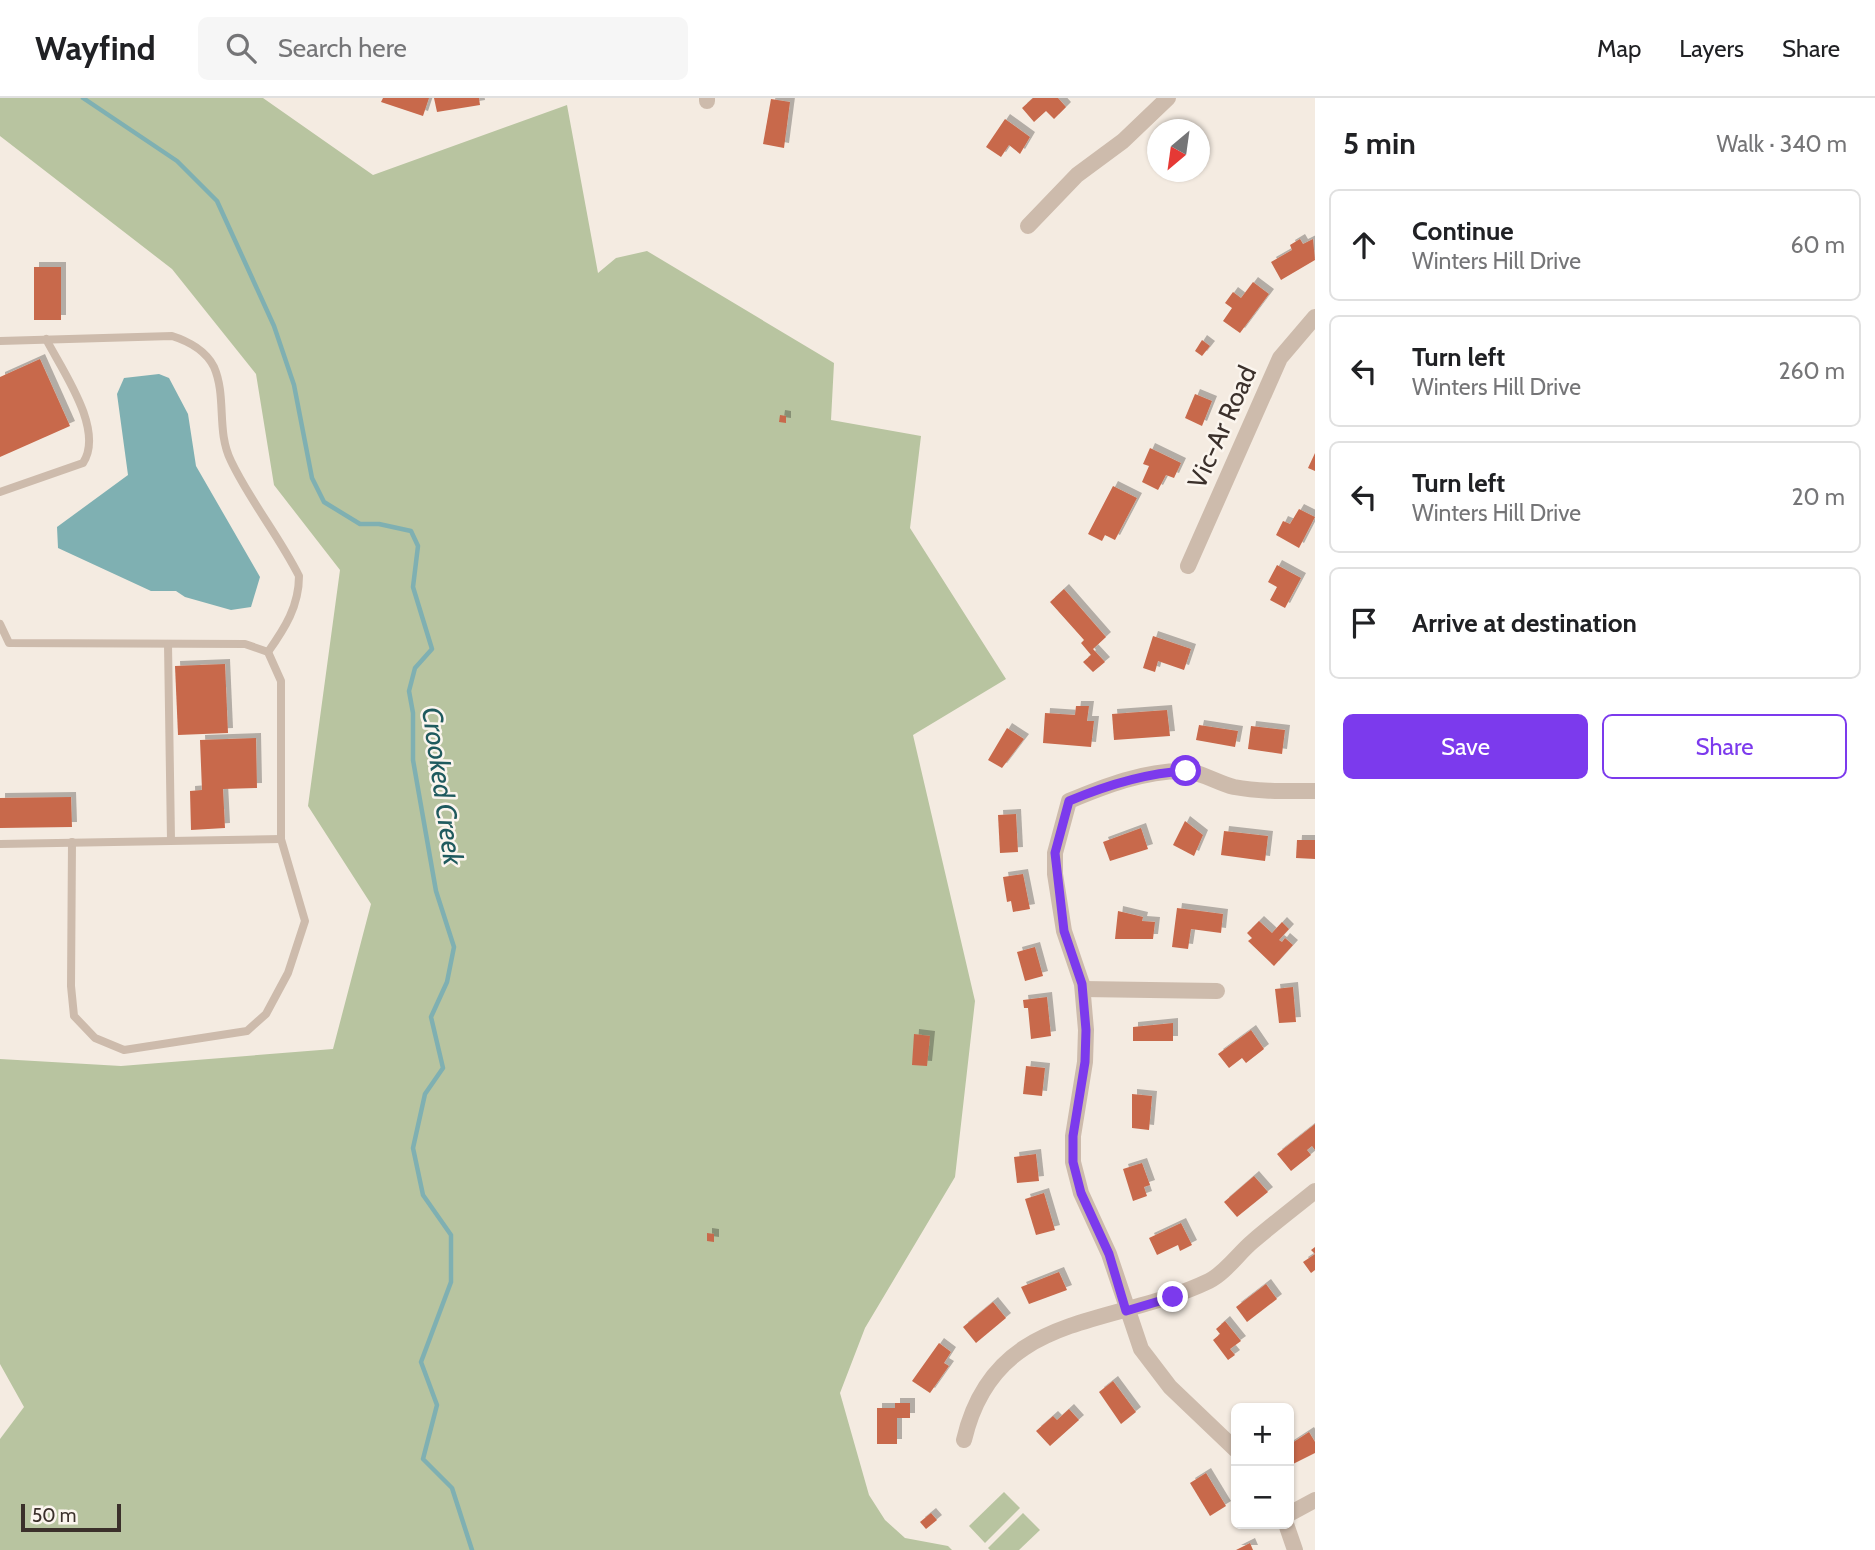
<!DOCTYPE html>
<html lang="en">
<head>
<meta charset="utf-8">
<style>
  body { margin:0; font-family:Cabin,sans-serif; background:#f6f6f6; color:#202124 }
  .controls { position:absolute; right:21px; bottom:21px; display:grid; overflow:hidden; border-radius:10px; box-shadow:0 2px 5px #0004 }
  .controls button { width:63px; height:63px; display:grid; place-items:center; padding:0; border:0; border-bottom:2px solid #e0e0e0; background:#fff; color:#202124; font:35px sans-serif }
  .compass { position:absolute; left:1147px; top:21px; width:63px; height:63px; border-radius:50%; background:#fff; box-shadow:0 2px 5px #0004; rotate:209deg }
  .scale { position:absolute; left:21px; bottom:18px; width:100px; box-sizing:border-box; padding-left:7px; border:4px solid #3b302b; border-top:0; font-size:19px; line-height:24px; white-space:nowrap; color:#3b302b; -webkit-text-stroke:5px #fbf5ee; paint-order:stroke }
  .stop { position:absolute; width:21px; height:21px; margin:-16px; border:5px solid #7c3aed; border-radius:50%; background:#fff }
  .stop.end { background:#7c3aed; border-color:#fff; box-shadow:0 2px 7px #0008 }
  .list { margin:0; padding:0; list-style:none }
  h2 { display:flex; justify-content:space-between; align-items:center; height:91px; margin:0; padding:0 28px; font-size:30px }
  h2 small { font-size:23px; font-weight:400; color:#757577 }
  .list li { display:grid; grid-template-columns:46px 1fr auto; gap:21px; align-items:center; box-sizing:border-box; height:112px; margin:0 14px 14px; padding:0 14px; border:2px solid #e0e0e0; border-radius:10px }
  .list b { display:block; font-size:26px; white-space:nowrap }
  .list p { margin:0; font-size:23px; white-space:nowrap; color:#757577 }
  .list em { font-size:23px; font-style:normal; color:#757577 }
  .actions { display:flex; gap:14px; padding:21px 28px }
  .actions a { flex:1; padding:16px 0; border:2px solid #7c3aed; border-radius:10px; text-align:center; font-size:24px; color:#7c3aed }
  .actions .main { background:#7c3aed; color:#fff }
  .icon { flex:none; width:38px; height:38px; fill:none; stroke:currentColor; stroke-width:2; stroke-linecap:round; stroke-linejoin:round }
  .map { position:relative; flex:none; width:1315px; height:1452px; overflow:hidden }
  header { display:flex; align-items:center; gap:42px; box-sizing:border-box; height:98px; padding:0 35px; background:#fff; border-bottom:2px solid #e0e0e0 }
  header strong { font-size:33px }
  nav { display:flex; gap:38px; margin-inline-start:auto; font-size:24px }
  .search { width:490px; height:63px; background:#f6f6f6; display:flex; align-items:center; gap:18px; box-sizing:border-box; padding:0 24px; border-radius:10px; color:#757577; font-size:26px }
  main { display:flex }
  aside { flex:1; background:#fff }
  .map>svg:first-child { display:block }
</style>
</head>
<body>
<header>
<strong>Wayfind</strong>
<div class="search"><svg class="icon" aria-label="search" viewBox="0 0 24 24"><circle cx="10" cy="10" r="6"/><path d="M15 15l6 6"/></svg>Search here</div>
<nav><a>Map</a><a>Layers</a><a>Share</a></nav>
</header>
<main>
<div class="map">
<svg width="1315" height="1452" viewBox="0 0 1315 1452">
  <defs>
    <filter id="shadow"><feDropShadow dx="5" dy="-5" stdDeviation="0" flood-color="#0004"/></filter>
  </defs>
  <rect width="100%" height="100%" fill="#f4ebe1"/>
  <g fill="#b8c4a0">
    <polygon points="0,0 263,0 373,77 567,7 598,175 616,160 647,153 834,265 831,322 921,338 910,430 1006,581 913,637 975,903 955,1079 865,1230 840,1295 869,1397 885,1422 905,1440 948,1448 952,1452 0,1452 0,1341 24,1309 0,1266 0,961 121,968 333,951 371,806 308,708 340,472 274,387 256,276 172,171 0,38"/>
    <polygon points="1004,1394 1020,1410 985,1445 969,1428"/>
    <polygon points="1023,1415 1040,1432 1019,1452 990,1452 988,1450"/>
  </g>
  <polygon fill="#7fb0b2" points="159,276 169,280 188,316 196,368 260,479 251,509 231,512 185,499 176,493 151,493 58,450 57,429 128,377 117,296 124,280"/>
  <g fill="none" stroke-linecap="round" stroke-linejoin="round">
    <polyline stroke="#7fb0b2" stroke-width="4.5" points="83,0 177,63 217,103 274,228 294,287 312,380 324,404 360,426 379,426 411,433 418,448 413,489 432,551 415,570 409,593 413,615 413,662 436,793 454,849 447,884 431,919 443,970 425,996 413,1050 423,1097 451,1137 451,1184 421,1264 437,1307 423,1361 452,1390 472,1452"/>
  </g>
  <g fill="#c8694b" filter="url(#shadow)">
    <polygon points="383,0 429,0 423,18 381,4"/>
    <polygon points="434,0 479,0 480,7 437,14"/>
    <polygon points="1033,0 1058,0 1066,9 1054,21 1046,13 1034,24 1022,10"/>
    <polygon points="771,1 790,4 784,50 763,46"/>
    <polygon points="1005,21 1030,39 1020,56 1009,47 1001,59 986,49"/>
    <polygon points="1300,141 1303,146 1313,141 1315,162 1281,182 1271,164 1292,152 1290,147"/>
    <rect x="34" y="169" width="27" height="53"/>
    <polygon points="1253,184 1269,196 1240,235 1223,223 1232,210 1225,205 1233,194 1241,200"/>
    <polygon points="1202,242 1210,248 1202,258 1195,253"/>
    <polygon points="40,261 70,328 0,359 0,279"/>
    <polygon points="1195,296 1212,303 1202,328 1185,320"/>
    <polygon points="780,317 786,318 786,325 779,324"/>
    <polygon points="1150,350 1181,365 1174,380 1166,377 1158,392 1142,384 1149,368 1143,366"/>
    <polygon points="1315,355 1315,373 1308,370"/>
    <polygon points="1113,388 1137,400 1115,442 1105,437 1102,443 1088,436"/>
    <polygon points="1299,411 1315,419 1299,450 1276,437 1283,423 1290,426"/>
    <polygon points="1277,467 1301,480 1285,510 1270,502 1277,489 1268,484"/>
    <polygon points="1064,491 1106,539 1093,551 1105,564 1093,574 1083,564 1091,557 1081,545 1084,542 1050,504"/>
    <polygon points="1153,538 1191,551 1184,572 1158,563 1155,574 1143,570"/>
    <polygon points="225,566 228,635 178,637 175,568"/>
    <polygon points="1076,608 1089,608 1087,623 1094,623 1091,649 1043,645 1045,615 1075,617"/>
    <polygon points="1167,612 1170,638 1114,642 1112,616"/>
    <polygon points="1199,627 1238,633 1235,649 1196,642"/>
    <polygon points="1251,628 1285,632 1282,656 1248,651"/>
    <polygon points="1007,630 1024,641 1002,670 988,662"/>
    <polygon points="256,640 257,690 223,691 225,730 191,732 190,693 202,692 200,642"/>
    <polygon points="71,699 72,729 0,730 0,700"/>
    <polygon points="1016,716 1018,754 1000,755 998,717"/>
    <polygon points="1185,723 1203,737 1194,758 1173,747"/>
    <polygon points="1141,730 1148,751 1110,763 1103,744"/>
    <polygon points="1224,733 1268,738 1265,763 1221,757"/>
    <polygon points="1297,742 1315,742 1315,761 1296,760"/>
    <polygon points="1023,776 1030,811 1013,814 1011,803 1007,804 1003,779"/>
    <polygon points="1177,810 1223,816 1221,835 1191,831 1188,851 1172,849"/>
    <polygon points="1118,813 1143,819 1142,823 1155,824 1153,841 1115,841"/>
    <polygon points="1259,823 1272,835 1282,824 1289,831 1279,842 1282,844 1285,840 1293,847 1274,868 1248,843 1252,840 1247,835"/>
    <polygon points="1035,849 1043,878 1025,883 1017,854"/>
    <polygon points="1293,889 1296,924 1279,925 1275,891"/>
    <polygon points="1047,899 1051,938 1031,941 1028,910 1024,910 1023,902"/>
    <polygon points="1173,925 1173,943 1133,943 1133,929"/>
    <polygon points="1251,932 1264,951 1246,965 1242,960 1229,970 1218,956"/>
    <polygon points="914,936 930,938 927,968 912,967"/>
    <polygon points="1026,968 1045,970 1042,998 1023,996"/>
    <polygon points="1132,996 1152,998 1149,1032 1132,1030"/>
    <polygon points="1315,1026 1315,1052 1312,1048 1307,1052 1311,1057 1291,1073 1277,1056"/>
    <polygon points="1036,1056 1039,1083 1017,1085 1014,1059"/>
    <polygon points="1142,1065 1150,1087 1144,1089 1147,1098 1133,1103 1123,1071"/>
    <polygon points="1254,1078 1268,1094 1237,1119 1224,1104"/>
    <polygon points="1044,1095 1055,1132 1036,1137 1025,1101"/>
    <polygon points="1181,1125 1192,1147 1180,1153 1178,1147 1157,1157 1149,1140"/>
    <polygon points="707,1135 714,1136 714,1144 707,1143"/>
    <polygon points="1315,1149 1315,1172 1311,1175 1303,1164 1315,1156 1311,1152"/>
    <polygon points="1059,1174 1067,1192 1029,1206 1021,1189"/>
    <polygon points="1266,1186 1277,1201 1247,1224 1236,1209"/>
    <polygon points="993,1204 1006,1220 976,1245 963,1229"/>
    <polygon points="1225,1223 1241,1243 1230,1251 1235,1257 1228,1262 1213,1242 1220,1236 1216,1231"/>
    <polygon points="939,1245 951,1254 944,1265 949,1268 930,1295 912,1283"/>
    <polygon points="1113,1283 1136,1314 1121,1326 1099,1294"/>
    <polygon points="895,1305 910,1305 910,1320 897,1320 897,1346 877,1346 877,1310 895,1310"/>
    <polygon points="1069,1311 1079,1322 1050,1348 1036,1333 1053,1318 1057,1322"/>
    <polygon points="1309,1334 1315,1344 1315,1355 1289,1368 1289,1347"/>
    <polygon points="1206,1375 1226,1408 1210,1418 1190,1385"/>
    <polygon points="931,1415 937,1422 926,1431 920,1424"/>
    <polygon points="1250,1445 1253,1452 1236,1452"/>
  </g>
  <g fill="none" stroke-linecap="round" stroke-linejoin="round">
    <g stroke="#cdbbac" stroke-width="8">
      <path d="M0,243L172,238C188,243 206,253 214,269C227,299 216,333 231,363C250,403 279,438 299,478C299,508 285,530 268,554"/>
      <path d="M0,394L83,365C105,332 62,272 46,241"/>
      <polyline points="0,526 9,545 245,546 268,554 281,583 281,741 305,823 288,875 266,916 247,933 124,952 95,940 74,918 71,888 72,744"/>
      <polyline points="168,546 171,742"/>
      <polyline points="0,746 281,741"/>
    </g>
    <g stroke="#cdbbac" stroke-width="16">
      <polyline points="707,0 707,3"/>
      <polyline points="1028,128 1077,77 1123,43 1168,0"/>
      <polyline points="1188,468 1280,260 1315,219"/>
      <polyline points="1083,891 1217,893"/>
      <path d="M964,1342C994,1212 1111,1230 1209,1183C1225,1175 1238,1156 1252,1144C1273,1126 1294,1110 1315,1093"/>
      <path d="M1236,1352L1170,1289L1141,1251L1109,1156L1081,1095L1073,1064V1038L1085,964L1086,932L1082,886L1064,833L1055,776V755L1069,703C1105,688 1143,673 1183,673C1200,673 1217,685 1234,689C1261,694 1288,693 1315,693"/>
      <polyline points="1289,1416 1315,1402"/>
      <polyline points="1286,1426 1295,1452"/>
    </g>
  </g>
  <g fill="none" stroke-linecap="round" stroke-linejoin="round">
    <path stroke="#7c3aed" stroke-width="9" d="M1173,1199L1126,1213L1109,1156L1081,1095L1073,1064V1038L1085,964L1086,932L1082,886L1064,833L1055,755L1069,703C1107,687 1145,675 1186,673"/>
  </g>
  <g text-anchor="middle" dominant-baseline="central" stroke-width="5" stroke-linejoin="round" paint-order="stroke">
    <g font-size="26" fill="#3b302b" stroke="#fbf5ee">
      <text transform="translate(1222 329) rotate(-66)">Vic-Ar Road</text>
    </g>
    <g font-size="28" font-style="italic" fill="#1f5a5e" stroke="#fbf5ee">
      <text transform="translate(443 688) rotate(82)">Crooked Creek</text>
    </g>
  </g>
</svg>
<div class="controls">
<button>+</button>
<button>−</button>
</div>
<svg class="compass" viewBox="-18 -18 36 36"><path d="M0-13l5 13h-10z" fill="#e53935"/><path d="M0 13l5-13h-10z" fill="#757577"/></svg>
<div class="scale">50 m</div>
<div class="stop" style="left:1186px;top:673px"></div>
<div class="stop end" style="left:1173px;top:1199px"></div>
</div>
<aside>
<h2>5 min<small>Walk · 340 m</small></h2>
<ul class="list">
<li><svg class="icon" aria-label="ahead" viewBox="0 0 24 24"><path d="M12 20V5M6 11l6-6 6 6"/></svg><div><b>Continue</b><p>Winters Hill Drive</p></div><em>60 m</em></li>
<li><svg class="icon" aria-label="left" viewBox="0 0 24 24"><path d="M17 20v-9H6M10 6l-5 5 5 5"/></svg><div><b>Turn left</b><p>Winters Hill Drive</p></div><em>260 m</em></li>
<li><svg class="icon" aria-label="left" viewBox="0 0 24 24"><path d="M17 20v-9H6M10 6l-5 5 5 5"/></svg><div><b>Turn left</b><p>Winters Hill Drive</p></div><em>20 m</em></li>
<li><svg class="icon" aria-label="arrive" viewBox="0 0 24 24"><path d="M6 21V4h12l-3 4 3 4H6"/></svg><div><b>Arrive at destination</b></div></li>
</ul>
<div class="actions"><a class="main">Save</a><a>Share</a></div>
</aside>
</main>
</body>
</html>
